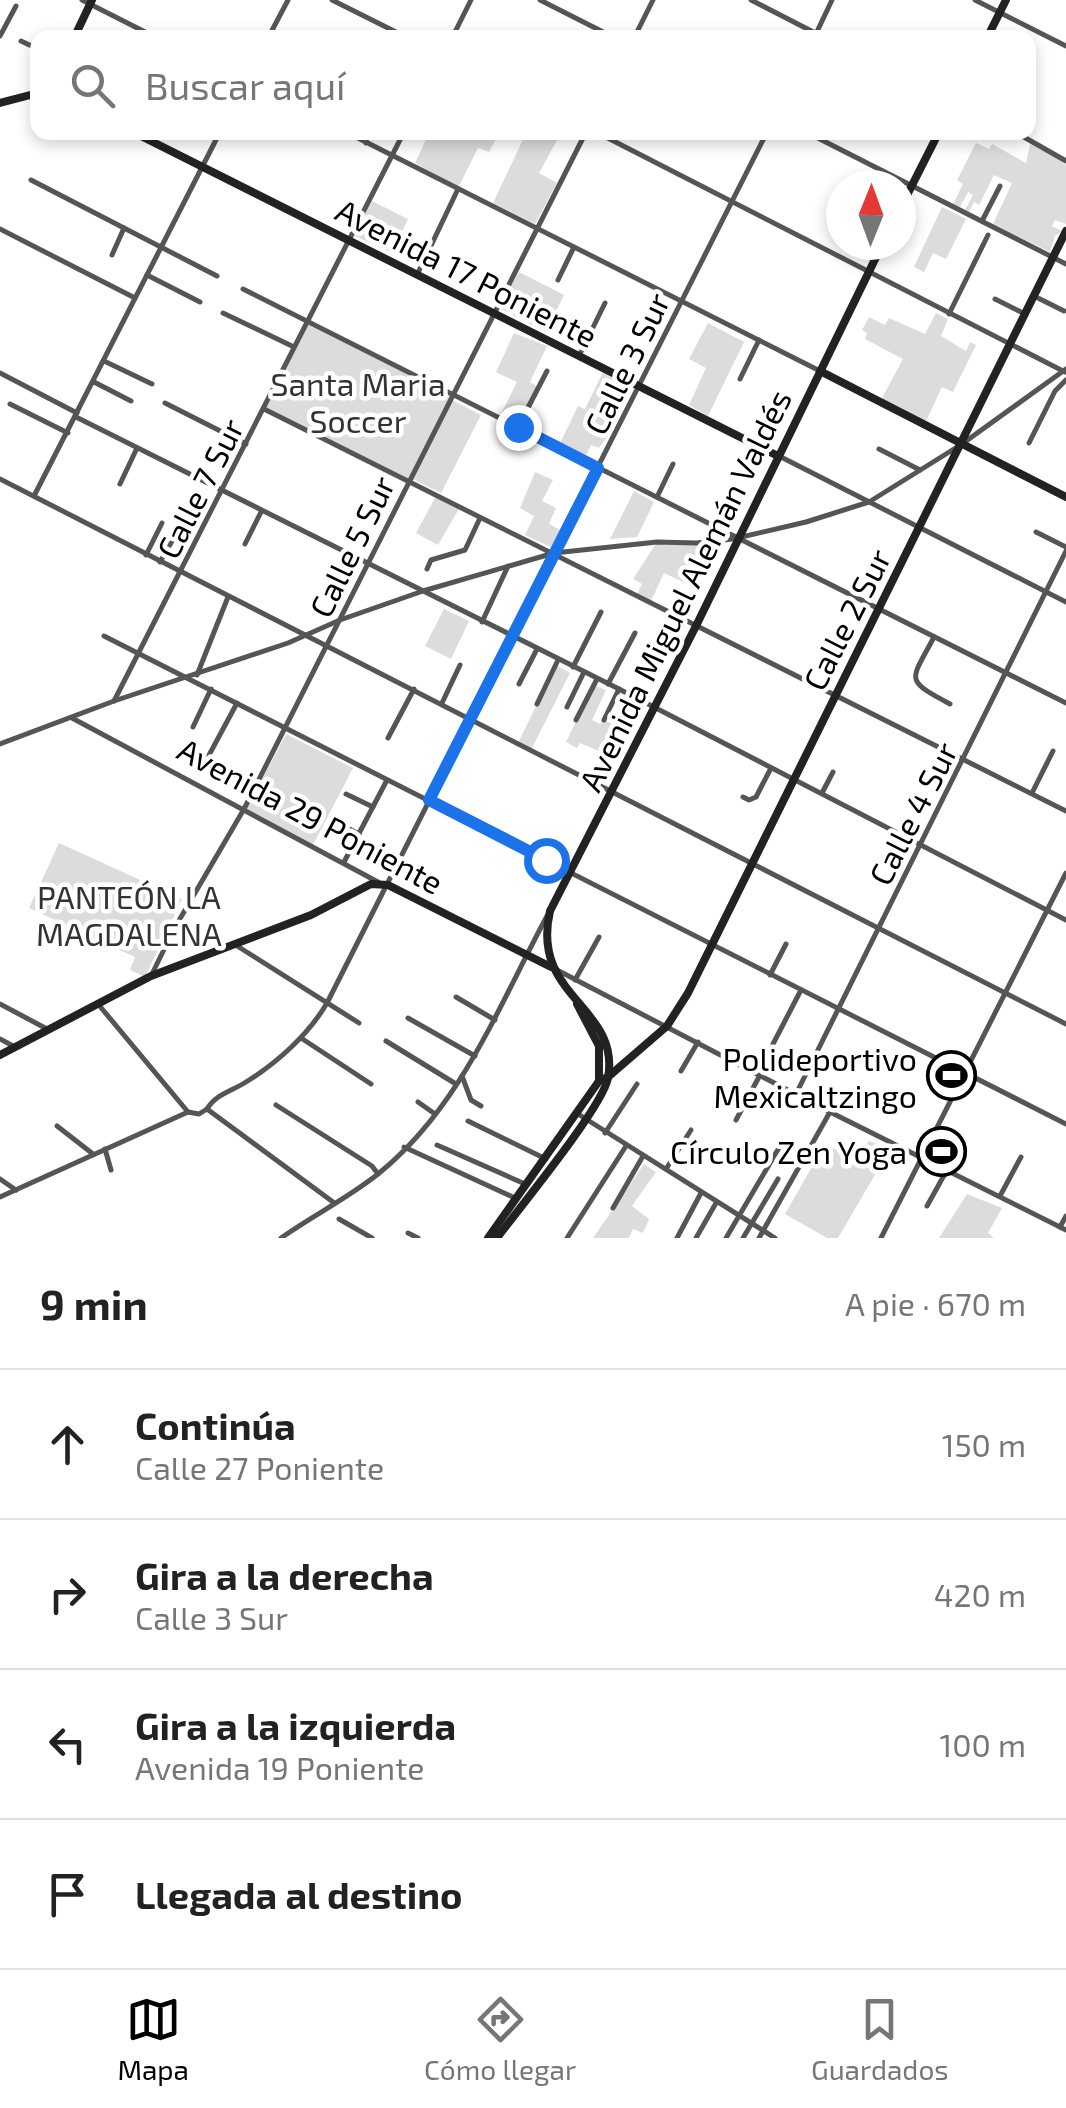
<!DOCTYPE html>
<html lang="es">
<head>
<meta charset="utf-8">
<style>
  body { margin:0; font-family:"Exo 2",sans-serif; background:#f2f2f2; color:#222 }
  .compass { position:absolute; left:826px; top:170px; width:90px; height:90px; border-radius:50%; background:#fff; box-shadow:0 5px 15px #0003; rotate:1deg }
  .stop { position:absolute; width:30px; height:30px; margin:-22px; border:8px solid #1a73e8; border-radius:50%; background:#fff }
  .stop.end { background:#1a73e8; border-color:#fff; box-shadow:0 2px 10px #0008 }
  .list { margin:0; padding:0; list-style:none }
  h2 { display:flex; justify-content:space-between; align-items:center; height:130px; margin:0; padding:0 40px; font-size:42px }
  h2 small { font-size:32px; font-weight:400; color:#767676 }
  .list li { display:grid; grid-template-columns:65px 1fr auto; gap:30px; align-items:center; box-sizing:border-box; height:150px; padding:0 40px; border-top:2px solid #e0e0e0 }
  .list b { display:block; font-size:38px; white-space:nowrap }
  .list p { margin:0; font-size:32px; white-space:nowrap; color:#767676 }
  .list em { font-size:32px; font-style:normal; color:#767676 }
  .icon { flex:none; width:55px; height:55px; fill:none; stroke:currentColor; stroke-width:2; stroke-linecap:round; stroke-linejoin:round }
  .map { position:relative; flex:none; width:1066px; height:1238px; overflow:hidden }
  .search { position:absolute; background:#fff; box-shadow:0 5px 15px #0003; left:30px; right:30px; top:30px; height:110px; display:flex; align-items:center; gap:25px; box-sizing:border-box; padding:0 35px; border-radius:20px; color:#767676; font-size:38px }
  .sheet { height:730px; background:#fff }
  nav { display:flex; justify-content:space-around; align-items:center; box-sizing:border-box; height:140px; border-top:2px solid #e0e0e0; background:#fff; font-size:28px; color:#767676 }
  nav a { display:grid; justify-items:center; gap:5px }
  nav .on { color:#000 }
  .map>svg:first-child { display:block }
</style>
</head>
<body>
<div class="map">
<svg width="1066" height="1238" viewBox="0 0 1066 1238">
  <rect width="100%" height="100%" fill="#fff"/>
  <g fill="#dcdcdc">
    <polygon points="429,133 499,133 489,152 478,148 458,188 415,163"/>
    <polygon points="526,133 561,133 539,173 557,183 535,224 493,203"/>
    <polygon points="976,143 989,149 992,144 1026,163 1030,144 1060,159 1066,166 1066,224 1055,220 1052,226 1062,231 1055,236 1050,252 993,224 1012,183 994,175 979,205 974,202 969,212 965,210 973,195 968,192 960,207 953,204 963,184 957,180"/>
    <polygon points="372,201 408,219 392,253 355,236"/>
    <polygon points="942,207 966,219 946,259 933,253 924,272 914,267"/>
    <polygon points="519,272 564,295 546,332 499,308"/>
    <polygon points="936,313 948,319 941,336 966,351 970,342 976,345 953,392 942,387 925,423 881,400 903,359 865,339 867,333 862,330 869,317 885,325 889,318 925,334"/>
    <polygon points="308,321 452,394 408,481 264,409"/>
    <polygon points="708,323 744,342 708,416 689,405 706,368 689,359"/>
    <polygon points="514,333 547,346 530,382 538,387 519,423 501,414 517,382 496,372"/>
    <polygon points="603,372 616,380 598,416 615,426 599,448 591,445 586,455 560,443 578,406 585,409"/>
    <polygon points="452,400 481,415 441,493 412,479"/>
    <polygon points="535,472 553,480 542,501 556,508 549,524 560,530 551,547 525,535 534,516 520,508"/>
    <polygon points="634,491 654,502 637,537 610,539"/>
    <polygon points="436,496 460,507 438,545 416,533"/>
    <polygon points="657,542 708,542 687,584 664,573 650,603 636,596 642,584 633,579"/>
    <polygon points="444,609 469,621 451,659 425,646"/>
    <polygon points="556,665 570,673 531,750 518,743"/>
    <polygon points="594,685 606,690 592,720 600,724 604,720 613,724 599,751 580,743 577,748 566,742"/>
    <polygon points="286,734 353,768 313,845 246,810"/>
    <polygon points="59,843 182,899 145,977 130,970 135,957 29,908"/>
    <polygon points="869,1141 890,1149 838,1238 827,1238 785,1214 825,1144 855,1160"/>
    <polygon points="644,1164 656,1172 632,1206 649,1219 643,1233 633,1229 629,1238 593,1238"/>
    <polygon points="967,1194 1002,1208 988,1233 994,1238 939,1238"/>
  </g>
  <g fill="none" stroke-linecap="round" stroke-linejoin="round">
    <g stroke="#555" stroke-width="5">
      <polyline points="82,0 157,38"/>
      <polyline points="332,0 408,38"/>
      <polyline points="540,0 615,38"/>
      <polyline points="751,0 825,38"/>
      <polyline points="975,0 1066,46"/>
      <polyline points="0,36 16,6"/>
      <polyline points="268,38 288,0"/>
      <polyline points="452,38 471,0"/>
      <polyline points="634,38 653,0"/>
      <polyline points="814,38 832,0"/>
      <polyline points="21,41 38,49"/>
      <polyline points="346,132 820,371"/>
      <polyline points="596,132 1065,372"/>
      <polyline points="806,132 1066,264"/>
      <polyline points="1015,132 1066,161"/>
      <polyline points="366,143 367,132"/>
      <polyline points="31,180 217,276"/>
      <polyline points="982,221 1000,186"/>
      <polyline points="0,229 135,298"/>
      <polyline points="112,255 124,228"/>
      <polyline points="147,275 200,302"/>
      <polyline points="417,275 458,189"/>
      <polyline points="558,280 574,247"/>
      <polyline points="243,289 1066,703"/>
      <polyline points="1034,296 1064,311"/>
      <polyline points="995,299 1023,313"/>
      <polyline points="223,313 294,347"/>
      <polyline points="949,314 988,235"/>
      <polyline points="579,356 605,303"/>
      <polyline points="104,361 152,384"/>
      <polyline points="0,373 77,413"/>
      <polyline points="740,379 759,340"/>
      <polyline points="94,382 131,401"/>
      <polyline points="165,403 246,444"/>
      <polyline points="10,404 68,433"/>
      <polyline points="264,409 1066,811"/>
      <polyline points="76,417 619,689 1066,920"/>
      <polyline points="518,427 547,371"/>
      <polyline points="1029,443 1055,391 1066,380"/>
      <polyline points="879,449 920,470"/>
      <polyline points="779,456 1066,602"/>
      <polyline points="0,479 1066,1024"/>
      <polyline points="120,484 137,448"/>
      <polyline points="34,496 220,132"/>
      <polyline points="657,497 673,464"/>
      <polyline points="1036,532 1066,547"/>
      <polyline points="245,544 261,512"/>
      <polyline points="146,555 162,523"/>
      <polyline points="160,562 184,520"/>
      <polyline points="427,569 431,560 465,550 480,518"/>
      <polyline points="482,622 508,566"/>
      <polyline points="104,636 1066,1124"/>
      <path d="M934,637C911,681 903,679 950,704"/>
      <polyline points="573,667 601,612"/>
      <polyline points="197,675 228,597"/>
      <polyline points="519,684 537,649"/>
      <polyline points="608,684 635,633"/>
      <polyline points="114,701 404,132"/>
      <polyline points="442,703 460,665"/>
      <polyline points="537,704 558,660"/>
      <polyline points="567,707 584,672"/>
      <polyline points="72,718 378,882"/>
      <polyline points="576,720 597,679"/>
      <polyline points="604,720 619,689"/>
      <polyline points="193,727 211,689"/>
      <polyline points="388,738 414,689"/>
      <polyline points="0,744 114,701 288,643 340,620 423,591 554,553 657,542 696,543 733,539 806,522 869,502 962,444 1066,369"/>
      <polyline points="201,770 237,703"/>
      <polyline points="822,793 833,772"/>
      <polyline points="1032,793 1053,751"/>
      <polyline points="346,794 373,807"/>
      <polyline points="743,797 749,800 756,797 771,768"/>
      <polyline points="332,820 359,834"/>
      <polyline points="344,862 387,780"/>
      <polyline points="234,944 359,1023"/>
      <polyline points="557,970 830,1112 1066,1230"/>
      <polyline points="152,974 174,929 244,809 586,132"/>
      <polyline points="770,975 786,944"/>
      <polyline points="575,980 599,937"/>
      <polyline points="456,997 495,1020"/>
      <polyline points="0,1004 49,1030"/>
      <polyline points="98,1004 188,1112"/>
      <polyline points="408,1018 475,1056"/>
      <polyline points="301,1038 371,1084"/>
      <polyline points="0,1039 15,1047"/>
      <polyline points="386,1041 456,1084"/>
      <polyline points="773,1044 801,990"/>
      <polyline points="681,1071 698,1042"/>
      <polyline points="462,1076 471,1100 481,1106"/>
      <polyline points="796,1094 1066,551"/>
      <polyline points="418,1102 435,1114"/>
      <polyline points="276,1105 372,1166 378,1174"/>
      <path d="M207,1109C216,1094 232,1091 246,1082C277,1063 309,1034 327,1003L767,132"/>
      <polyline points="207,1109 333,1202"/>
      <polyline points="578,1114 775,1238"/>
      <polyline points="736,1120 760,1075"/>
      <polyline points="468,1121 546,1159"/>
      <polyline points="57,1126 93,1154"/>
      <polyline points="605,1133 637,1084"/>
      <polyline points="437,1145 525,1184"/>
      <polyline points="404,1147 515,1198"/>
      <polyline points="105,1149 111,1170"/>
      <polyline points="666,1169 691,1130"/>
      <polyline points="0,1179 16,1190"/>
      <polyline points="1000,1196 1021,1157"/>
      <polyline points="0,1197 188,1112 199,1114 207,1109"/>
      <polyline points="927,1206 947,1170"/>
      <polyline points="613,1208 643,1156"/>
      <polyline points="339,1219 372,1238"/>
      <polyline points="1060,1227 1066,1216"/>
      <polyline points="408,1233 418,1238"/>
      <path d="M281,1238C312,1216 348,1198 378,1174C461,1107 498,1007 547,916"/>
      <polyline points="567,1238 626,1146"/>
      <polyline points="677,1238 701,1193"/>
      <polyline points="696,1238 716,1203"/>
      <polyline points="726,1238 783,1141"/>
      <polyline points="743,1238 778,1179"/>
      <polyline points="759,1238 830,1112"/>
      <polyline points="881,1238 1066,873"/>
    </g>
    <g stroke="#222" stroke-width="8">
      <polyline points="74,38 92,0"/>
      <polyline points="987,38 1006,0"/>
      <polyline points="0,103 38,93"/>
      <polyline points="133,132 778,456"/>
      <polyline points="901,207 939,132"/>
      <polyline points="820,371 1066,497"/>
      <polyline points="0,1055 151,976 311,915 371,884 388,885 551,967"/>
      <polyline points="599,1081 608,1077 667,1026 688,993 1066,231"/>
      <polyline points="488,1238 599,1081 599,1046 577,1004"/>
      <path d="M497,1238C520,1207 602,1108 608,1078C621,1006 530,998 550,911L696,626L882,245"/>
    </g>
  </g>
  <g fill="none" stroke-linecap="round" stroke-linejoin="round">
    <polyline stroke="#1a73e8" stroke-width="12" points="518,427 598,468 429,800 546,860"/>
  </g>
  <defs>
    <symbol id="stadium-ring" viewBox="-11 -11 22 22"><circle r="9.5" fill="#fff" stroke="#000" stroke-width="1.5"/><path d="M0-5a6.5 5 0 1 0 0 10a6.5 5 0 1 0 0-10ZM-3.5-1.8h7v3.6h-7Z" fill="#000"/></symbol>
  </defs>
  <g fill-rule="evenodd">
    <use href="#stadium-ring" x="924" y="1048" width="55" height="55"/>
    <use href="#stadium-ring" x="914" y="1124" width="55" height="55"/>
  </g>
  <g text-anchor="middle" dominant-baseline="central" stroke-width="9" stroke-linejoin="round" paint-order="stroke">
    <g font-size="32" fill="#000" stroke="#fff">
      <text transform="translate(467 272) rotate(27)">Avenida 17 Poniente</text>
      <text transform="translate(626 363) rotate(-64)">Calle 3 Sur</text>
      <text transform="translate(199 488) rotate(-63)">Calle 7 Sur</text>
      <text transform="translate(351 546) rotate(-64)">Calle 5 Sur</text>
      <text transform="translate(684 590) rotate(-64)">Avenida Miguel Alemán Valdés</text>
      <text transform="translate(846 619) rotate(-63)">Calle 2 Sur</text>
      <text transform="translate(912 813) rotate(-63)">Calle 4 Sur</text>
      <text transform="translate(311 815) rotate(28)">Avenida 29 Poniente</text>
    </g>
    <g font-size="32" fill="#333" stroke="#fff">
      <text x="358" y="383">Santa Maria<tspan x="358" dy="37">Soccer</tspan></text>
      <text x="129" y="896">PANTEÓN LA<tspan x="129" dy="37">MAGDALENA</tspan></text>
    </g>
    <g font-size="32" fill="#000" stroke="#fff" text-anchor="end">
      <text x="917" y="1058">Polideportivo<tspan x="917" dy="37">Mexicaltzingo</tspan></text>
      <text x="907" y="1151">Círculo Zen Yoga</text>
    </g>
  </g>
</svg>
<svg class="compass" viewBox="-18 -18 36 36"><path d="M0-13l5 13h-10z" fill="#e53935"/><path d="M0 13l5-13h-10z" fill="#767676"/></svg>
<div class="stop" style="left:546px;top:860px"></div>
<div class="stop end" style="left:518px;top:427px"></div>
<div class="search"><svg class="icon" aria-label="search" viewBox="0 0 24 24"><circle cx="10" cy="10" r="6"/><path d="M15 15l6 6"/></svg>Buscar aquí</div>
</div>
<section class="sheet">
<h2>9 min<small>A pie · 670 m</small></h2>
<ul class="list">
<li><svg class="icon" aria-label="ahead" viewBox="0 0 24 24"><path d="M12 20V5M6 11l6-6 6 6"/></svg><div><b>Continúa</b><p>Calle 27 Poniente</p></div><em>150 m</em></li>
<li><svg class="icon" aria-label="right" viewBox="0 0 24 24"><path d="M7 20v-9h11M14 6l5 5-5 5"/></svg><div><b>Gira a la derecha</b><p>Calle 3 Sur</p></div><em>420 m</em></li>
<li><svg class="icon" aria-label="left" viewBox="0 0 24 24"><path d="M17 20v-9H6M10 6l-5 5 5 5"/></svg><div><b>Gira a la izquierda</b><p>Avenida 19 Poniente</p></div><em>100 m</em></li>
<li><svg class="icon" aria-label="arrive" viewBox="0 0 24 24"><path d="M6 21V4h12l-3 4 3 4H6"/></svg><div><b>Llegada al destino</b></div></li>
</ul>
</section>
<nav>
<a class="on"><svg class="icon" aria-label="map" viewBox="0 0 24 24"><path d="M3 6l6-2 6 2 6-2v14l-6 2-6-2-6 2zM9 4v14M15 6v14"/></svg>Mapa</a>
<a><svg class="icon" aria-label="directions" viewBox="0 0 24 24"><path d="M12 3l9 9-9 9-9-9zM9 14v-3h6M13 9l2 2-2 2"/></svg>Cómo llegar</a>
<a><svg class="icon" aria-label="saved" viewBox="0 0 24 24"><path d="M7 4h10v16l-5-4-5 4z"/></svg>Guardados</a>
</nav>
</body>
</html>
